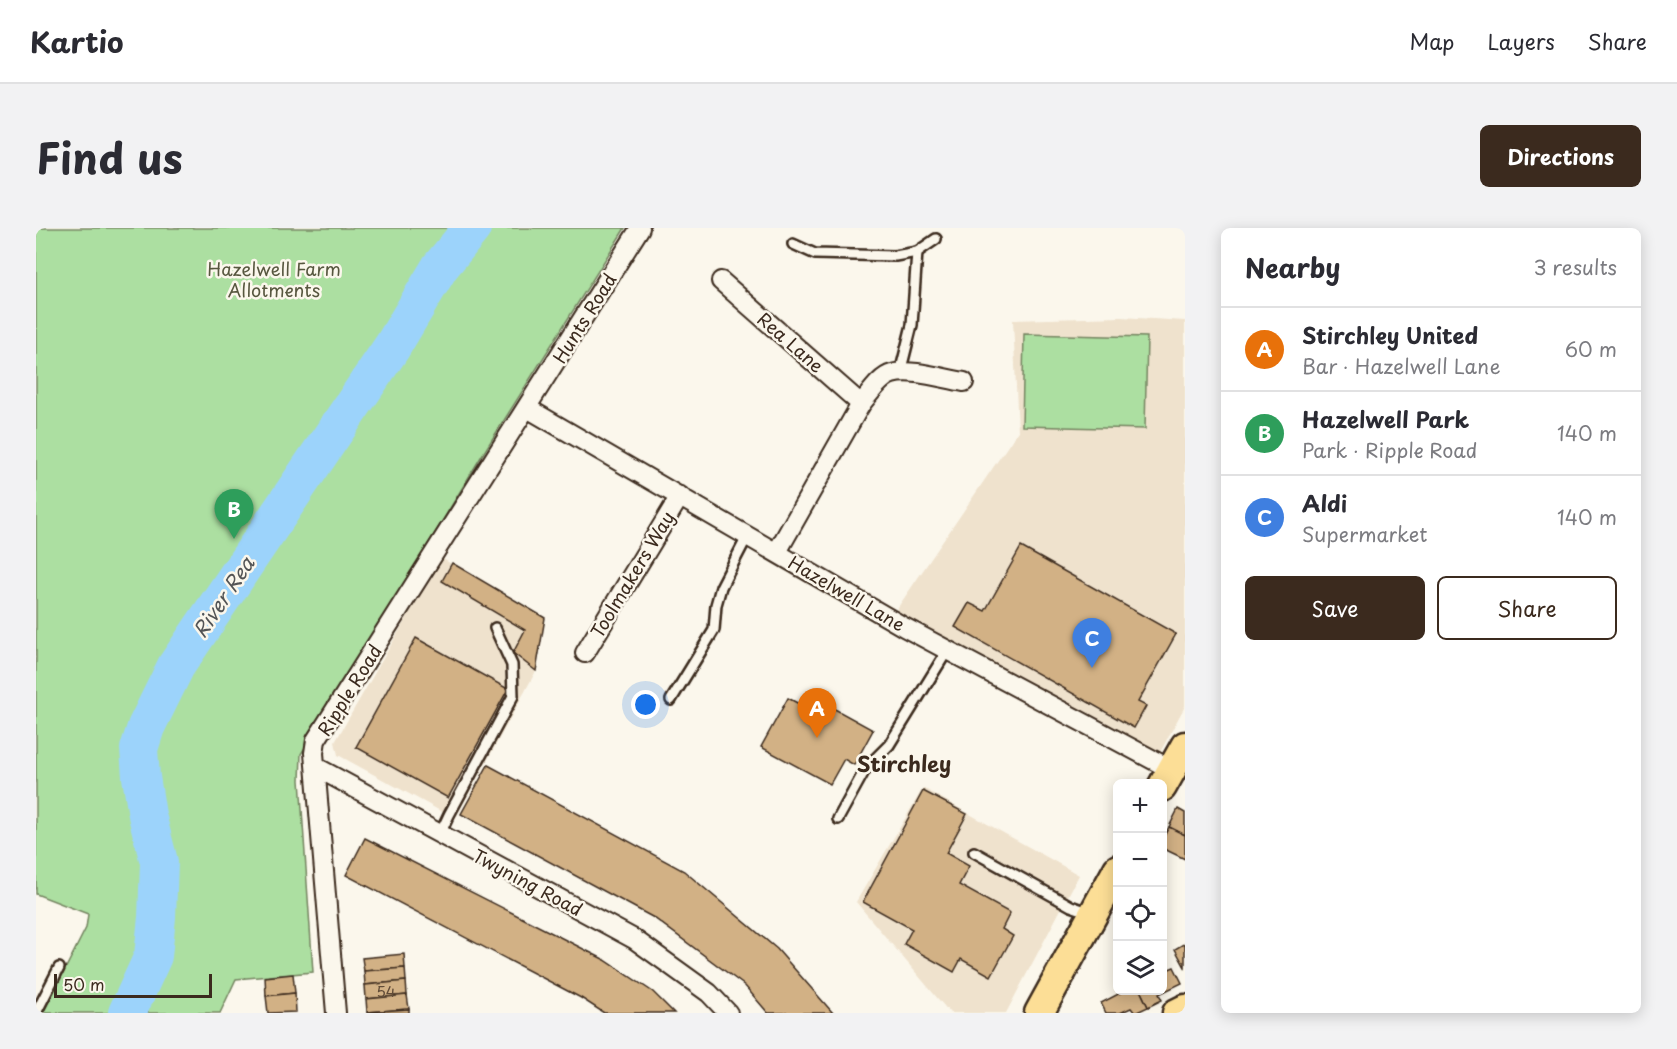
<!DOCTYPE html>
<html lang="en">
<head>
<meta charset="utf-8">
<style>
  body { margin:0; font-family:"Playpen Sans",sans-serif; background:#f2f2f3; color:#2b2b33 }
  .controls { position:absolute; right:18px; bottom:18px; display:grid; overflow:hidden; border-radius:9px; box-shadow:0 3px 15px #0003 }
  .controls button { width:54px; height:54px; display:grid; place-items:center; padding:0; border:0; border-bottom:2px solid #e1e1e2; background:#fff; color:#2b2b33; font:30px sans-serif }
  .scale { position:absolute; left:18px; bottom:15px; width:158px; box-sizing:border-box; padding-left:6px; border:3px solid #3b2a1e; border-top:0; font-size:16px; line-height:21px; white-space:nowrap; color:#3b2a1e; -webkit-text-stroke:4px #fbf7ec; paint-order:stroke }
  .you { position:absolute; left:610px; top:477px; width:21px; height:21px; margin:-15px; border:4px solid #fff; border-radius:50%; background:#1a73e8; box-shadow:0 0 0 9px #1a73e833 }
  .badge { display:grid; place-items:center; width:39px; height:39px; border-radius:50%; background:#3b2a1e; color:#fff; font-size:20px; font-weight:700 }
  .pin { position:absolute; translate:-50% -50px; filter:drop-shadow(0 2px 3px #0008) }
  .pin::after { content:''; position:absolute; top:32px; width:21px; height:18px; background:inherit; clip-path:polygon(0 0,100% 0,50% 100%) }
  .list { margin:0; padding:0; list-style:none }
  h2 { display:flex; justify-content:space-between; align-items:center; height:78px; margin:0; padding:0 24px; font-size:26px }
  h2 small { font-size:20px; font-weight:400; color:#7c7c81 }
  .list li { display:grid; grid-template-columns:39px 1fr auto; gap:18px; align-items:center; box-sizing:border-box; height:84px; padding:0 24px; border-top:2px solid #e1e1e2 }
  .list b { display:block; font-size:22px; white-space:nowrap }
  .list p { margin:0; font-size:20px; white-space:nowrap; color:#7c7c81 }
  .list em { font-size:20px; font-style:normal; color:#7c7c81 }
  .actions { display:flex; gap:12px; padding:18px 24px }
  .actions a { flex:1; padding:14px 0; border:2px solid #3b2a1e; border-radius:9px; text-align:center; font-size:21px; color:#3b2a1e }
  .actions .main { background:#3b2a1e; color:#fff }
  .icon { flex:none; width:33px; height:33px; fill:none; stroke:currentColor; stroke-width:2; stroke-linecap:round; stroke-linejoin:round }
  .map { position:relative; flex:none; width:1149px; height:785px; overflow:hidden; border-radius:9px }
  header { display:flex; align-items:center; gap:36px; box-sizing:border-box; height:84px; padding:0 30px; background:#fff; border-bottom:2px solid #e1e1e2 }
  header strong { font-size:28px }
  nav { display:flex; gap:33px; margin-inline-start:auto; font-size:21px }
  .intro { display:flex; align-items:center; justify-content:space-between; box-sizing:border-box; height:144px; padding:0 36px }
  h1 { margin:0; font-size:42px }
  .button { padding:15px 27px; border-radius:9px; background:#3b2a1e; color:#fff; font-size:21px; font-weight:700 }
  main { display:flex; gap:36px; padding:0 36px }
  aside { flex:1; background:#fff; border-radius:9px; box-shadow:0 3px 15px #0003 }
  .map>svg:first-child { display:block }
</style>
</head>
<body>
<header>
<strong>Kartio</strong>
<nav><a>Map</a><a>Layers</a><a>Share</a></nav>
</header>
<div class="intro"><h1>Find us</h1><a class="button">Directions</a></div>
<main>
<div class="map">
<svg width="1149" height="785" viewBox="0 0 1149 785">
  <rect width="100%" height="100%" fill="#fbf7ec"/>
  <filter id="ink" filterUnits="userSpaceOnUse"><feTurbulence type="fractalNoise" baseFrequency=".0167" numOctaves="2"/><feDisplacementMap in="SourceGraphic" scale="12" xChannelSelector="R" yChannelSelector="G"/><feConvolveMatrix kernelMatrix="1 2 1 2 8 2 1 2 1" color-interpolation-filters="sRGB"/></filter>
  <g filter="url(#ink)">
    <g fill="#efe2cd">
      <polygon points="1085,89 1149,93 1149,478 1122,528 858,385 982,203 977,92"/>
      <polygon points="405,330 509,390 500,443 419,591 302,527 299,514"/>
      <polygon points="887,560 1043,647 970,785 914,785 820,674"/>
    </g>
    <g fill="#acdfa1" stroke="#748460" stroke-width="1.5">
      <polygon points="0,0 589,0 445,229 265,526 264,552 277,744 200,751 184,785 7,785 50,700 52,686 0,666"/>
      <polygon points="988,106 1111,109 1109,201 986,198"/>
    </g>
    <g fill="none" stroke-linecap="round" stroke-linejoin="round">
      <polyline stroke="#9cd3fb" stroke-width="38" points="91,785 117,728 121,689 123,634 111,587 105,549 103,521 110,499 140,438 356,119 404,39 436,0"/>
    </g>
    <g fill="#d2b185" stroke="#3b2a1e" stroke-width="1.5">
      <polygon points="985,319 1140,406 1102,474 1110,478 1098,500 919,399 933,375 949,383"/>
      <polygon points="416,335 509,390 500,443 477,425 489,402 406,353"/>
      <polygon points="380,410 472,461 412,570 320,519"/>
      <polygon points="752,470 791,491 797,480 837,502 818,537 808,531 794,556 725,519"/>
      <polygon points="452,537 648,643 741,721 797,785 732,785 709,758 618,690 425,586"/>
      <polygon points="887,563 931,586 910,625 933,638 923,657 974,685 966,701 977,708 955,748 925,731 918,744 868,716 876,701 827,674"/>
      <polygon points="1142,581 1149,585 1149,607 1133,599"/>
      <polygon points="1133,599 1149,607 1149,631 1126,620 1126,612"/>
      <polygon points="329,610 569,732 617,764 638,785 568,785 545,770 310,647"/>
      <polygon points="1149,715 1149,739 1139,721"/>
      <polygon points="368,726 369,740 328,743 326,730"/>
      <polygon points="1138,739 1146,755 1123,766 1126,772 1112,779 1104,762 1126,762 1126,744"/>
      <polygon points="369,740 370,753 329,757 328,743"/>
      <polygon points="257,746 259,765 230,768 229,749"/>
      <polygon points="370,753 371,767 330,771 329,757"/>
      <polygon points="1090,762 1104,762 1112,779 1099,785 1095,780 1084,785 1070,785 1065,775"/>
      <polygon points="259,765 260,784 232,785 230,768"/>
      <polygon points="371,767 373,781 331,784 330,771"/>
      <polygon points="373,781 373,785 331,785 331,784"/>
    </g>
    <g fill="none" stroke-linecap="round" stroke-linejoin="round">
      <defs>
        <g id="service">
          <polyline points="757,16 779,26 859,28 881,24 900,11"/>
          <polyline points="864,145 876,97 881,24"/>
          <polyline points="635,472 678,402 680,377 685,359 712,307"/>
          <polyline points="802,591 830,540 853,517 911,423"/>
          <polyline points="404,606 413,587 477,468 476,437 459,400"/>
          <polyline points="938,624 1035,678 1055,685"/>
          <polyline points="0,785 23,740"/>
        </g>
        <g id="minor">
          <polyline points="685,53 825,176"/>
          <polyline points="491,180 868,399 1136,542"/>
          <path d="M741,324L825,176C833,167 844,149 856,146C875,140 908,151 928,154"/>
          <polyline points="549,425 644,268"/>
          <polyline points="280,539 598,711 673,765 692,785"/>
          <polyline points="300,785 278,525 280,512 604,0"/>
        </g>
        <g id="primary">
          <polyline points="1126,559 1149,518"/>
          <polyline points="1003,785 1082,641"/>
          <polyline points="1141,785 1149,781"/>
        </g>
      </defs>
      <use href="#service" stroke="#3b2a1e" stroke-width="14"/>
      <use href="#minor" stroke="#3b2a1e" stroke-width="22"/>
      <use href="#primary" stroke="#3b2a1e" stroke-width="33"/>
      <use href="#service" stroke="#fbf7ec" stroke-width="9"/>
      <use href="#minor" stroke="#fbf7ec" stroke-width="18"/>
      <use href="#primary" stroke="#fcde96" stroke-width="28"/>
    </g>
  </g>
  <g text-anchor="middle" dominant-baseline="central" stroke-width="5" stroke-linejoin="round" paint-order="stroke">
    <g font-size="15" fill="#614c38">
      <text x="350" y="762">54</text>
    </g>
    <g font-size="18" fill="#57573f" stroke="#fbf7ec">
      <text x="238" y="40">Hazelwell Farm<tspan x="238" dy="21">Allotments</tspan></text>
    </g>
    <g font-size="18" fill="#3b2a1e" stroke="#fbf7ec">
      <text transform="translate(548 90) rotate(-58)">Hunts Road</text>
      <text transform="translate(755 114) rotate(41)">Rea Lane</text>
      <text transform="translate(596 346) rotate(-59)">Toolmakers Way</text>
      <text transform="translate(811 365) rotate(30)">Hazelwell Lane</text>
      <text transform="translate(313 462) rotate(-58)">Ripple Road</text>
      <text transform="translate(492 654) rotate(28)">Twyning Road</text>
    </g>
    <g font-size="20" font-style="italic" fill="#535455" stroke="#fbf7ec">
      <text transform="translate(187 369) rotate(-56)">River Rea</text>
    </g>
    <g font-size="21" font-weight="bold" fill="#3b2a1e" stroke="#fbf7ec">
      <text x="868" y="535">Stirchley</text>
    </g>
  </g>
</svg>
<div class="controls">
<button>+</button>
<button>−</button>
<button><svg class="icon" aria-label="locate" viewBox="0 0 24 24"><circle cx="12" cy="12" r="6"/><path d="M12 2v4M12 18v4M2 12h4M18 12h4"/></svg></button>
<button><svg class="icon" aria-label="layers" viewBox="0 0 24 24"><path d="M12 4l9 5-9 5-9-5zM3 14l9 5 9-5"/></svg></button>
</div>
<div class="scale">50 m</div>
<div class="you"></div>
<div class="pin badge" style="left:781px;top:510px;background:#e8710a">A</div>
<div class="pin badge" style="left:198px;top:311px;background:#2e9e5b">B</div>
<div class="pin badge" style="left:1056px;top:440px;background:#3f7fe0">C</div>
</div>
<aside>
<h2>Nearby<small>3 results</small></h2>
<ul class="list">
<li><span class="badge" style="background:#e8710a">A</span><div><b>Stirchley United</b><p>Bar · Hazelwell Lane</p></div><em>60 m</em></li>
<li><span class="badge" style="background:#2e9e5b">B</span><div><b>Hazelwell Park</b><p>Park · Ripple Road</p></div><em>140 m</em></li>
<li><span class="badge" style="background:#3f7fe0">C</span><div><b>Aldi</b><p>Supermarket</p></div><em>140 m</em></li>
</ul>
<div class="actions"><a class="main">Save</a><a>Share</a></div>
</aside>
</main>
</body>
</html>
